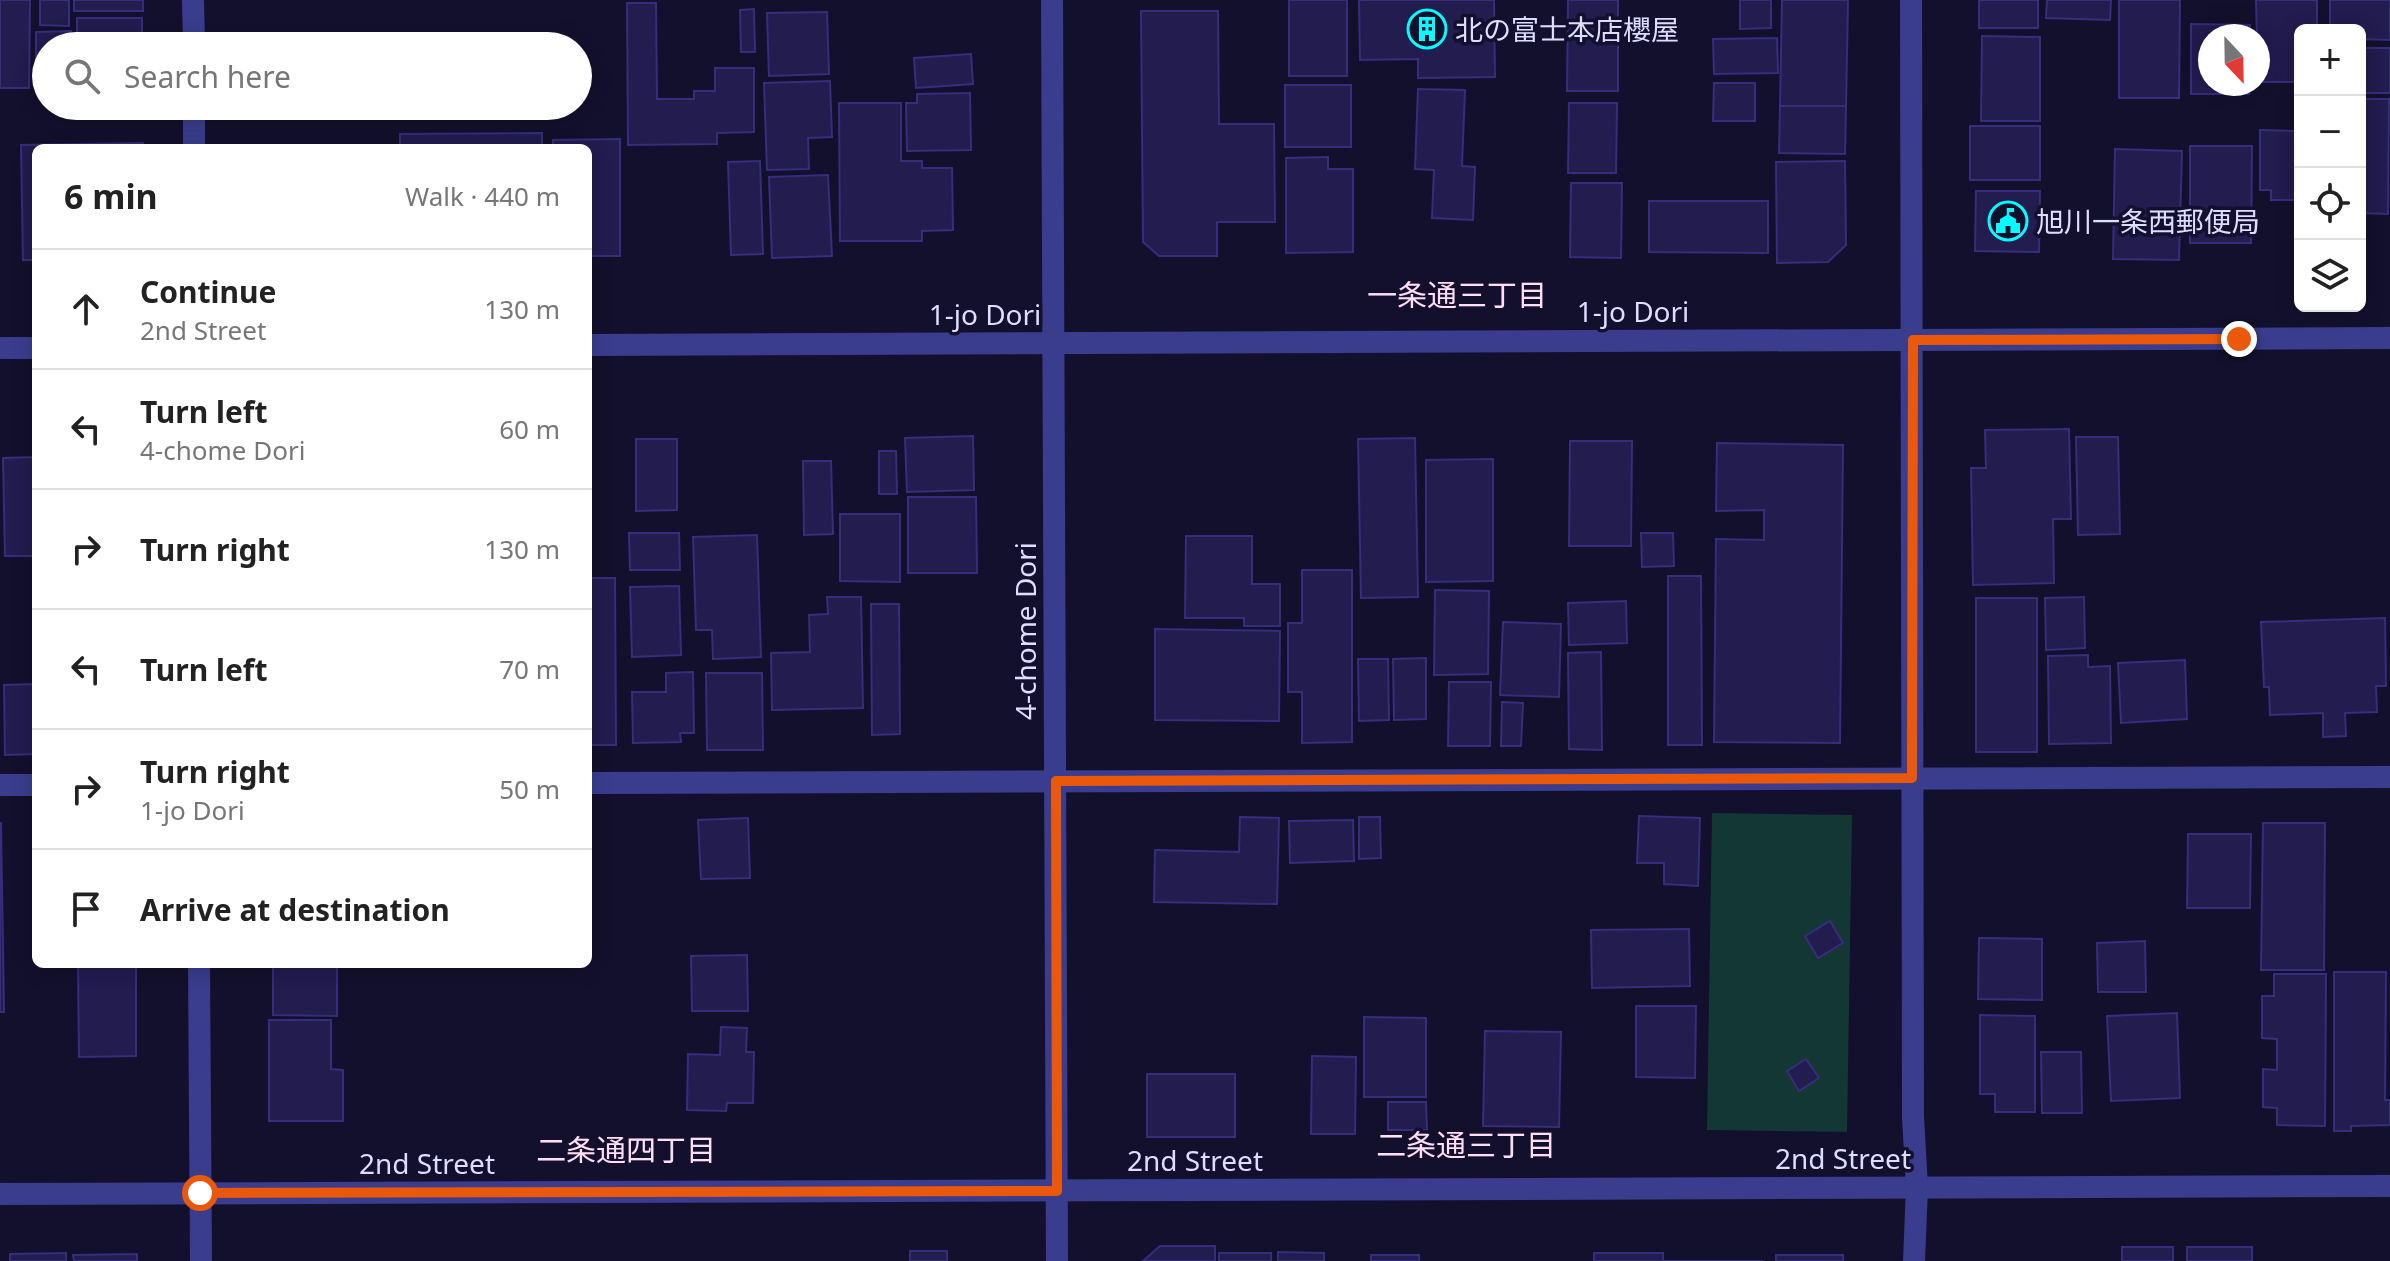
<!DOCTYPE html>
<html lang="en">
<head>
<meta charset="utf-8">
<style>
  body { margin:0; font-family:"Noto Sans","Noto Sans JP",sans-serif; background:#f6f6f6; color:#222 }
  .controls { position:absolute; right:24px; top:24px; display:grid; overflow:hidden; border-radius:12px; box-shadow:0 4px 20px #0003 }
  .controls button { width:72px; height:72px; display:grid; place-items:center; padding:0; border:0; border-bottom:2px solid #e0e0e0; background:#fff; color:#222; font:40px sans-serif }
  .compass { position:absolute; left:2198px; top:24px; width:72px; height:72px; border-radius:50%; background:#fff; box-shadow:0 4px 20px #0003; rotate:158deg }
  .stop { position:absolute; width:24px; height:24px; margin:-18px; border:6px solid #ea580c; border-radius:50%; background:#fff }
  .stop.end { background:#ea580c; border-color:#fff; box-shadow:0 2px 8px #0008 }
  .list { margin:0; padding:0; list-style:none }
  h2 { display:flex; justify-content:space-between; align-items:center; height:104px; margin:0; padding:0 32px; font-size:34px }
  h2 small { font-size:26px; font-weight:400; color:#767676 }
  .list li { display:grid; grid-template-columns:52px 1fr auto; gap:24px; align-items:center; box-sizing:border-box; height:120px; padding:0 32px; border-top:2px solid #e0e0e0 }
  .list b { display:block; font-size:30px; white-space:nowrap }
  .list p { margin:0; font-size:26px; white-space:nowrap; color:#767676 }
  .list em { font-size:26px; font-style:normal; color:#767676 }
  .icon { flex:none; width:44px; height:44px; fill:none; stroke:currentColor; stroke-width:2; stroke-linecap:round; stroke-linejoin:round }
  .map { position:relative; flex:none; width:2390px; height:1261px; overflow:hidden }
  .search { position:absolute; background:#fff; box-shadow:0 4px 20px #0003; left:32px; top:32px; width:560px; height:88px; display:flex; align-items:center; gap:20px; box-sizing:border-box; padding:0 28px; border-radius:44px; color:#767676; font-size:30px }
  .panel { position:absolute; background:#fff; box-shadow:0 4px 20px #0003; left:32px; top:144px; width:560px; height:824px; border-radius:12px }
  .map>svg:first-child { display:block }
</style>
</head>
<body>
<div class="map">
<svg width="2390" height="1261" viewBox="0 0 2390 1261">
  <rect width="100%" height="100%" fill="#13102d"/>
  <polygon fill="#133733" points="1712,813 1852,815 1847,1132 1707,1130"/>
  <g fill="#221c4f" stroke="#362d7c" stroke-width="2">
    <polygon points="0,0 30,0 29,88 0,88"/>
    <polygon points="40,0 69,0 69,26 40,25"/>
    <rect x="74" y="0" width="69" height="11"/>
    <rect x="1289" y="0" width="58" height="76"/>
    <polygon points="1359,0 1494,0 1495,77 1418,78 1418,59 1360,60"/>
    <polygon points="1568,0 1618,0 1618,91 1567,91"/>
    <polygon points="1740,0 1771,0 1771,28 1740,29"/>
    <polygon points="1782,0 1848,0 1846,106 1780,106"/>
    <rect x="1979" y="0" width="59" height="28"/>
    <polygon points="2047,0 2111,0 2110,20 2046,18"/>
    <polygon points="2119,0 2180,0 2179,98 2119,98"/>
    <polygon points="2256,0 2317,0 2317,30 2300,30 2300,82 2258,82"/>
    <polygon points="2330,0 2390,0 2390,40 2360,39 2360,30 2330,30"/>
    <polygon points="627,3 656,3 657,99 694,99 694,91 715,91 715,68 754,68 754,132 717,133 717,144 628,145"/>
    <polygon points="754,9 755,52 741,52 740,10"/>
    <polygon points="1141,11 1218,11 1219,124 1274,124 1275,222 1217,222 1217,256 1159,256 1143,242"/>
    <polygon points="827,12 829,74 769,76 767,13"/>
    <rect x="77" y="18" width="65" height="28"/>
    <polygon points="2191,24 2250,25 2250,36 2210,36 2210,84 2250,84 2249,94 2191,94"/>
    <polygon points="71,31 71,46 46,46 46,83 36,83 36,32"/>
    <polygon points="1982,36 2040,37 2040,121 1981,121"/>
    <polygon points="1777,38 1778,73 1714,74 1713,39"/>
    <rect x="2360" y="48" width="30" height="45"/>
    <polygon points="971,54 973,84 916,88 914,58"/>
    <polygon points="830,81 832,137 808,138 809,169 767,170 764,83"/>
    <polygon points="1714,83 1755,83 1755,121 1713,121"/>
    <rect x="1285" y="85" width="66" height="62"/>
    <polygon points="1418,89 1465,90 1462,166 1475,167 1473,220 1432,218 1434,170 1415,169"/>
    <polygon points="970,93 971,150 907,151 906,103 917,103 917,94"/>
    <polygon points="2296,93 2300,93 2300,121 2295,121"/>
    <polygon points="2360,99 2389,99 2388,214 2360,213"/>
    <polygon points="839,103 901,103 901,161 922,161 922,168 952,168 953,230 922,231 922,241 840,241"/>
    <polygon points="1569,103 1617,103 1616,173 1568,173"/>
    <polygon points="1780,106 1846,106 1845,154 1779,153"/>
    <rect x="1970" y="126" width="70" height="54"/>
    <polygon points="2260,130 2300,131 2300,200 2271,200 2271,190 2260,190"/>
    <polygon points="542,133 542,148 400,148 400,134"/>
    <polygon points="620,139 620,256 588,256 588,148 553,148 553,140"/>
    <polygon points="143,143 143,148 36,148 36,260 23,260 21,145"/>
    <polygon points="2190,146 2252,146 2251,243 2190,243"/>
    <polygon points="2115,149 2182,151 2179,260 2113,259"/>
    <polygon points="1328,157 1328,169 1353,169 1353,252 1286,253 1286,158"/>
    <polygon points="760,161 763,254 731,255 728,162"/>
    <polygon points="1845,161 1846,245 1828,262 1777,263 1776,162"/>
    <polygon points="828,175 832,256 772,258 769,177"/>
    <polygon points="1571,183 1622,183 1621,258 1570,257"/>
    <polygon points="1976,191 2040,191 2039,252 1975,251"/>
    <polygon points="1649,201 1768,201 1768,253 1649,252"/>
    <polygon points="2069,429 2071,519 2053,519 2054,583 1973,585 1971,468 1986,468 1985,430"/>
    <polygon points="973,436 974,490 907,492 905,438"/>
    <polygon points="2076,437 2118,437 2120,534 2078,535"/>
    <polygon points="1415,438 1418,597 1361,598 1358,439"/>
    <polygon points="636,439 677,439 677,510 636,511"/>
    <polygon points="1570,441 1632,441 1631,546 1569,546"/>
    <polygon points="1717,443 1843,445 1840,743 1714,742 1716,539 1764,540 1764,510 1716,511"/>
    <polygon points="879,451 896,451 897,494 879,494"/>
    <polygon points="36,457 36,556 5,556 3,458"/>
    <polygon points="1493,459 1493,581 1426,582 1426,460"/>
    <polygon points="803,461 831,461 833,534 804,535"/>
    <polygon points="908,497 976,497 977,573 908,573"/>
    <polygon points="840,514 900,514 900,582 840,581"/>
    <polygon points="629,533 679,533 680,570 630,570"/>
    <polygon points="1641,533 1673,533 1674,566 1642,567"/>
    <polygon points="757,535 761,657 713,659 712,630 696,630 693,537"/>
    <polygon points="1186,536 1252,536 1252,584 1280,584 1280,626 1244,626 1244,618 1185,618"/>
    <polygon points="1302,570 1352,570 1352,742 1302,743 1302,692 1288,692 1288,623 1302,623"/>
    <polygon points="1668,576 1701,576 1702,745 1668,745"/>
    <polygon points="588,578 615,578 616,745 588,745"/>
    <polygon points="679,586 681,655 632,657 630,587"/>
    <polygon points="1435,590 1489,591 1488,674 1434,675"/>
    <polygon points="827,597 861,597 863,708 772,710 771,653 810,652 809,615 828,614"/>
    <polygon points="2084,597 2085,648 2046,650 2045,598"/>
    <rect x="1976" y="598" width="61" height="154"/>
    <polygon points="1626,601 1627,643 1569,645 1568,603"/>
    <polygon points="871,604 899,604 900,734 872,735"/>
    <polygon points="2385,618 2386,686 2376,686 2377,712 2345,713 2346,736 2323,737 2323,713 2270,715 2269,687 2264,687 2261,622"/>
    <polygon points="1503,622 1561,624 1559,697 1500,695"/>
    <polygon points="1155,629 1280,631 1279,721 1155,720"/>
    <polygon points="1601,652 1602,750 1569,749 1568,653"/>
    <polygon points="2088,655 2088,667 2110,666 2111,743 2049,744 2048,656"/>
    <polygon points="1426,658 1426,719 1394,720 1393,659"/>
    <polygon points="1358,659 1388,659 1389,720 1359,721"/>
    <polygon points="2185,660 2187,719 2121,723 2118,663"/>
    <polygon points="693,672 694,733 680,733 681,742 633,743 632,692 666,692 666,673"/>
    <polygon points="706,673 762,673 763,750 707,750"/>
    <polygon points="1449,682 1491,682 1490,746 1448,746"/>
    <polygon points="36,684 36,754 5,755 4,685"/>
    <polygon points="1502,702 1523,703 1521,746 1501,746"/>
    <polygon points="1639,816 1700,818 1698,886 1664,884 1664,863 1637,863"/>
    <polygon points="1240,817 1279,818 1277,904 1154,902 1155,850 1239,852"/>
    <polygon points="1359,817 1380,817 1381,858 1359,859"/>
    <polygon points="748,818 750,878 701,879 698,820"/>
    <polygon points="1353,820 1354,861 1290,863 1289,821"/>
    <polygon points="1,823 4,1012 0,1012 0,823"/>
    <polygon points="2263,823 2325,823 2324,970 2261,970"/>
    <polygon points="2188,834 2251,834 2250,908 2187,908"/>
    <polygon points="1830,921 1843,943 1818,958 1805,936"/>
    <polygon points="1689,929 1690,986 1592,988 1591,930"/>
    <polygon points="1979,938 2042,939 2042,1000 1978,999"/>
    <polygon points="2145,941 2146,992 2098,992 2097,943"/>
    <polygon points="747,955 748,1011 692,1011 691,956"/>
    <polygon points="78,964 136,964 136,1056 79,1057"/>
    <polygon points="273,964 337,964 337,1016 273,1015"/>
    <polygon points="2334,972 2386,972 2385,1100 2390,1100 2390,1125 2351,1126 2351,1131 2334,1131"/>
    <polygon points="2274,974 2326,974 2325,1126 2277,1125 2277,1108 2263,1107 2263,1069 2277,1070 2277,1039 2262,1038 2262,996 2274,996"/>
    <polygon points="1636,1006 1696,1006 1695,1078 1636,1077"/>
    <polygon points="2177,1013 2180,1098 2111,1101 2107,1016"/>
    <polygon points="1980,1015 2035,1016 2035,1112 1995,1112 1995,1094 1980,1094"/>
    <polygon points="1364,1017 1426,1018 1426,1097 1364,1097"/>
    <polygon points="269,1020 331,1020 331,1069 343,1070 343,1121 269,1121"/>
    <polygon points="721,1027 747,1028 746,1052 754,1052 753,1103 727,1103 726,1111 687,1110 688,1054 720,1055"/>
    <polygon points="1485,1031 1561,1032 1559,1127 1483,1126"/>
    <polygon points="2041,1052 2081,1052 2082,1113 2042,1113"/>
    <polygon points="1312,1056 1356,1057 1355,1134 1311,1134"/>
    <polygon points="1806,1059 1819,1078 1799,1091 1787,1071"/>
    <rect x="1147" y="1074" width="88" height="63"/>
    <polygon points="1388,1102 1426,1102 1427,1130 1388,1130"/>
    <polygon points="1160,1246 1215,1246 1215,1261 1143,1261"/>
    <rect x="2122" y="1247" width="51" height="14"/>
    <rect x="2187" y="1247" width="65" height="14"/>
    <rect x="910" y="1251" width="37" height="10"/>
    <polygon points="1278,1252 1324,1253 1324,1261 1278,1261"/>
    <polygon points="66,1253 66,1261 10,1261 10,1254"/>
    <rect x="1219" y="1253" width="52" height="8"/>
    <polygon points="1594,1253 1663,1253 1663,1261 1764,1261 1594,1261"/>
    <polygon points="137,1254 137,1261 74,1261 73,1255"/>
    <rect x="1371" y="1255" width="48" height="6"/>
    <rect x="1776" y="1255" width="67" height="6"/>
  </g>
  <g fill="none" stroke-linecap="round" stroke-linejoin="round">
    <g stroke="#3a3d8e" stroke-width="22">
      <polyline points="588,783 2390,777"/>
      <polyline points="0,785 36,785"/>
      <polyline points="0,1194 2390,1186"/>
    </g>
    <g stroke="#3a3d8e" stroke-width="22">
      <polyline points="193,0 194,46"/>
      <polyline points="1052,0 1057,1261"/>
      <polyline points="1911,0 1913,1117 1917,1187 1914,1261"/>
      <polyline points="194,106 194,148"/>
      <polyline points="588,345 2390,338"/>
      <polyline points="0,348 36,348"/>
      <polyline points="199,964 201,1261"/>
    </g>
  </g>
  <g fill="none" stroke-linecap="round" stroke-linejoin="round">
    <polyline stroke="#ea580c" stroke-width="10" points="200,1193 1057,1191 1056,781 1912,778 1913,340 2239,339"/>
  </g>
  <defs>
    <symbol id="building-ring" viewBox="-11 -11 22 22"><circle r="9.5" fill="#13102d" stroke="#08faff" stroke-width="1.5"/><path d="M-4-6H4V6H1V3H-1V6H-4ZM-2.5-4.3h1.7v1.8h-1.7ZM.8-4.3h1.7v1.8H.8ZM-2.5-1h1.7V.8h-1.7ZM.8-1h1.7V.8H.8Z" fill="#08faff"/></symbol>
    <symbol id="civic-ring" viewBox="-11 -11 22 22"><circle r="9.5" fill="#13102d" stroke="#08faff" stroke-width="1.5"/><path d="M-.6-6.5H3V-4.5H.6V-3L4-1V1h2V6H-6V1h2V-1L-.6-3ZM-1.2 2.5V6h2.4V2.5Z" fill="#08faff"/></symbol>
  </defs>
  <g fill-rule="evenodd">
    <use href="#building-ring" x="1405" y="7" width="44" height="44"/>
    <use href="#civic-ring" x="1986" y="199" width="44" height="44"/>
  </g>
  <g text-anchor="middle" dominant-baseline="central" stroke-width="7" stroke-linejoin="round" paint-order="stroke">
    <g font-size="28" fill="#dedcff" stroke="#13102d" text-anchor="start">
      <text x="1455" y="29">北の富士本店櫻屋</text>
      <text x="2036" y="221">旭川一条西郵便局</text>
    </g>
    <g font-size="28" fill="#dedcff" stroke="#13102d">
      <text x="1633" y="311">1-jo Dori</text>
      <text x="985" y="314">1-jo Dori</text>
      <text transform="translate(1025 631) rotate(-90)">4-chome Dori</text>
      <text x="1843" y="1158">2nd Street</text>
      <text x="1195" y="1160">2nd Street</text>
      <text x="427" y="1163">2nd Street</text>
    </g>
    <g font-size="30" fill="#ffdef6" stroke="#13102d">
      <text x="1457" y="294">一条通三丁目</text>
      <text x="1466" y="1144">二条通三丁目</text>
      <text x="626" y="1149">二条通四丁目</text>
    </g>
  </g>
</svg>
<div class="controls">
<button>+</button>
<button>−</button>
<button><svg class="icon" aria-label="locate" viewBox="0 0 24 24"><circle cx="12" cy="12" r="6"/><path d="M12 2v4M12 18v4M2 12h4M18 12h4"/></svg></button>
<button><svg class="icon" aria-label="layers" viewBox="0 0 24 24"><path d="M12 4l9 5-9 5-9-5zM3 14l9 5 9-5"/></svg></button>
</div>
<svg class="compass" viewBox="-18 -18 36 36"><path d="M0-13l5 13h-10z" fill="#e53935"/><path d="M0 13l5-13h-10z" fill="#767676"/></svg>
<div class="stop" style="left:200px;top:1193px"></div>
<div class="stop end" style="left:2239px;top:339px"></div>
<div class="search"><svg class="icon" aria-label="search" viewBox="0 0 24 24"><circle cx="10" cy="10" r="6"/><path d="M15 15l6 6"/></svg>Search here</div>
<section class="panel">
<h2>6 min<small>Walk · 440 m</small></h2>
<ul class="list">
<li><svg class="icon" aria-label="ahead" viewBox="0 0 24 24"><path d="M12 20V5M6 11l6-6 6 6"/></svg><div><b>Continue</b><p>2nd Street</p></div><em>130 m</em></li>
<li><svg class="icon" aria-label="left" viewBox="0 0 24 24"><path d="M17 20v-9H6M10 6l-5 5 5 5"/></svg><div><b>Turn left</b><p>4-chome Dori</p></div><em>60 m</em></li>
<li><svg class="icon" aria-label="right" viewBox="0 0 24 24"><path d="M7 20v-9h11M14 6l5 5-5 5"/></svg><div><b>Turn right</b></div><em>130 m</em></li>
<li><svg class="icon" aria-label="left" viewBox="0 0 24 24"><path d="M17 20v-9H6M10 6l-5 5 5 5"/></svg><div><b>Turn left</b></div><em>70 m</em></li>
<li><svg class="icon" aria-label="right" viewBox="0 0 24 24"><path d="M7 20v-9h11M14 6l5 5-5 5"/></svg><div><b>Turn right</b><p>1-jo Dori</p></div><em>50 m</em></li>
<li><svg class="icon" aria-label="arrive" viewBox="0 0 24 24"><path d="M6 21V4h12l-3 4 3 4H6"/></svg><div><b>Arrive at destination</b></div></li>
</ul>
</section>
</div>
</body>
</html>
